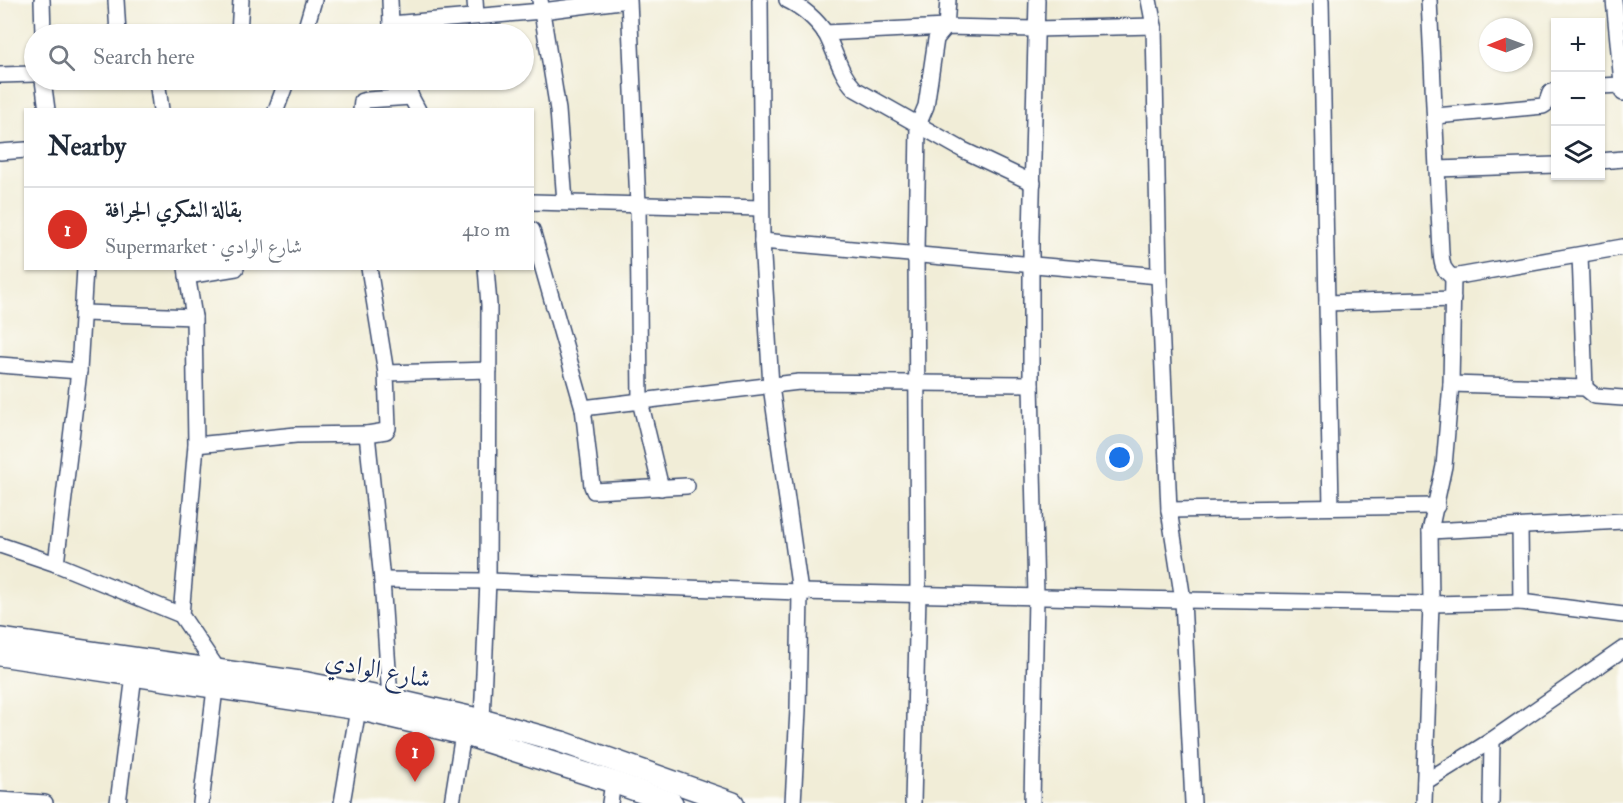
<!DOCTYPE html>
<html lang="en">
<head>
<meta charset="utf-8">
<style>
  body { margin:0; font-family:"IM FELL Double Pica",Amiri,serif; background:#f6f6f7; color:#1f2937 }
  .controls { position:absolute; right:18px; top:18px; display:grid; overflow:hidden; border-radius:0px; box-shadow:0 2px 4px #0004 }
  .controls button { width:54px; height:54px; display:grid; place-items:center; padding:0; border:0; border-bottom:2px solid #e0e1e3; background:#fff; color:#1f2937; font:30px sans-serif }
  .compass { position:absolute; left:1479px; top:18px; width:54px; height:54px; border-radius:50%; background:#fff; box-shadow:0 2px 4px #0004; rotate:269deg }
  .you { position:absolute; left:1120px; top:458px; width:21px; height:21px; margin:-15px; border:4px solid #fff; border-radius:50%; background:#1a73e8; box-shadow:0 0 0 9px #1a73e833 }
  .badge { display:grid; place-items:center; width:39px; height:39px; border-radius:50%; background:#d93025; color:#fff; font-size:20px; font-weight:700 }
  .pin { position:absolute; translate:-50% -50px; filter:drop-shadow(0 2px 3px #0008) }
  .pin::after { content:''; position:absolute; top:32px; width:21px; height:18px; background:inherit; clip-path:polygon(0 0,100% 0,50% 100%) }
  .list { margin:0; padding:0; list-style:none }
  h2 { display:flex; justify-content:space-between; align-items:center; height:78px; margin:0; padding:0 24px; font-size:26px }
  h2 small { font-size:20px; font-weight:400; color:#747a83 }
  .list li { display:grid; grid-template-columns:39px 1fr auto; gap:18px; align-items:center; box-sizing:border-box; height:84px; padding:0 24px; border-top:2px solid #e0e1e3 }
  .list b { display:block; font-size:22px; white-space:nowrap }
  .list p { margin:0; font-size:20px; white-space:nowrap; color:#747a83 }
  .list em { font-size:20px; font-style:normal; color:#747a83 }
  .icon { flex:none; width:33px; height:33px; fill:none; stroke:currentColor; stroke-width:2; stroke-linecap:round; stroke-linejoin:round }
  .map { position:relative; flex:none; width:1623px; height:803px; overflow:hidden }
  .search { position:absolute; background:#fff; box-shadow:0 2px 4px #0004; left:24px; top:24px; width:510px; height:66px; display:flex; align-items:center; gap:15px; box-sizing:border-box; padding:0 21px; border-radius:33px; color:#747a83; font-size:22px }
  .panel { position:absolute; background:#fff; box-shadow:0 2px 4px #0004; left:24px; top:108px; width:510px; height:162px; border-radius:0px }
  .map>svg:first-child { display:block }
</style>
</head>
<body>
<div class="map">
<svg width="1623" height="803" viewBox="0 0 1623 803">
  <rect width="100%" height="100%" fill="#fdfcf7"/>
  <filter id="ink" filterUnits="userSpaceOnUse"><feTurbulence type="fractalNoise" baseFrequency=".0167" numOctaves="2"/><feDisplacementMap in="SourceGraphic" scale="12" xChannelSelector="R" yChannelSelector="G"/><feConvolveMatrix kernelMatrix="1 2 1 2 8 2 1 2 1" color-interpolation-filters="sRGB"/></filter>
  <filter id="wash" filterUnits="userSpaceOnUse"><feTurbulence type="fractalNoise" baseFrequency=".008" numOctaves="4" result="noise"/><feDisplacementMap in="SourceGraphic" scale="24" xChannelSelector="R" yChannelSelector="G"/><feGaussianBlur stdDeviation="1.35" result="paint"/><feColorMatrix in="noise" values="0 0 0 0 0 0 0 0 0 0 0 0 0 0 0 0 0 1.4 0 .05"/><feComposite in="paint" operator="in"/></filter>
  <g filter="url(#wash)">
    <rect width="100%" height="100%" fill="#f1edd7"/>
  </g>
  <g filter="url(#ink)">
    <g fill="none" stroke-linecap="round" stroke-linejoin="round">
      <defs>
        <g id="street">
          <polyline points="42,0 43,34"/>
          <polyline points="116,0 118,34"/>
          <polyline points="390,0 391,24 394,34"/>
          <polyline points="475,0 476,16"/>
          <polyline points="540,0 558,110 565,202"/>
          <polyline points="629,0 638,204 640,401 661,488"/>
          <polyline points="760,0 762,241 771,386 800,592 798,710 793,803"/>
          <path d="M787,0C802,7 817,20 826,34C836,53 840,74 855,89L963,150L1033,183"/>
          <polyline points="1149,0 1154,26 1159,276 1169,510 1183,600 1193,803"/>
          <polyline points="1321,0 1331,507"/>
          <path d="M1429,0L1441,253C1442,265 1443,271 1453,277L1623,247"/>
          <polyline points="1614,0 1623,93"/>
          <polyline points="391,24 542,11 628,0"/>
          <polyline points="825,33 946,27 1036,29 1154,26"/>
          <polyline points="239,34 241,0"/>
          <polyline points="304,34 314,0"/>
          <polyline points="0,75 34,74"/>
          <polyline points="43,80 47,110"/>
          <polyline points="157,80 161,110"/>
          <polyline points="406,80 411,97 418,110"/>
          <polyline points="1600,86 1622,85"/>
          <polyline points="276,110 287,80"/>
          <polyline points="361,110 362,101 367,100 411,97"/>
          <polyline points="1436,116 1543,106 1546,104 1550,93 1556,90"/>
          <polyline points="0,152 26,150"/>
          <polyline points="1600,161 1623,159"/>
          <polyline points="1437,169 1556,165"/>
          <polyline points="532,202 761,208"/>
          <polyline points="532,230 583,408 592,486 594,491 687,486"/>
          <polyline points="762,241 1159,276"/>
          <polyline points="1580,255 1585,388"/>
          <polyline points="369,268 386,373"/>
          <polyline points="187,276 236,268"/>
          <polyline points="1327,303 1453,299"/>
          <polyline points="84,313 194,317"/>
          <polyline points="0,365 79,371"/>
          <polyline points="1451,384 1585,388 1595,396 1623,398"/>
          <polyline points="583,408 799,382 1031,384"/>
          <polyline points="196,445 296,435 367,434"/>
          <polyline points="1169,510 1437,506"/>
          <polyline points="1520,527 1521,602 1623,615"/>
          <polyline points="1430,531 1623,521"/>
          <polyline points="0,545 56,564 181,615 218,670"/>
          <polyline points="56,564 79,371 85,268"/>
          <polyline points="382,580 488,581 800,592 1183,600 1431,604 1521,602"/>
          <polyline points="181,615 196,445 194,317 186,268"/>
          <polyline points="390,699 382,580 367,434 386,431 388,428 386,373 489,370"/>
          <polyline points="482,720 488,581 489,305 486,268"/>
          <polyline points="1425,782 1492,740 1623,649"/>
          <polyline points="0,800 45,803"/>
          <polyline points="118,803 134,675"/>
          <polyline points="201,803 215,689"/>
          <polyline points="342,803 358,709"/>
          <polyline points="452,803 463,734"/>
          <polyline points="610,803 613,782"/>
          <polyline points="913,803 918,593 916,253 918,125 926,106 936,39 946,27 948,0"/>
          <polyline points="1032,803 1036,596 1031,384 1031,236 1037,0"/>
          <polyline points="1424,803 1431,604 1430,531 1444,466 1451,384 1453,277"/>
          <polyline points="1491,803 1492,740"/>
        </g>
        <g id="secondary">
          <polyline points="0,639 307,683 390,699 482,720 562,742 733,803"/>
          <polyline points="0,655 358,709 463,734 613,782 672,803"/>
        </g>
      </defs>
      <use href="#street" stroke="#3b4c70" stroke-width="18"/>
      <use href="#secondary" stroke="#3b4c70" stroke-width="24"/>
      <use href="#street" stroke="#fff" stroke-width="15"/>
      <use href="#secondary" stroke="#fff" stroke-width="21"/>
    </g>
  </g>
  <g text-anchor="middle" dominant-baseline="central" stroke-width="4.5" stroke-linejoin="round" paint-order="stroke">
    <g font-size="26" fill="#1b2f5e" stroke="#fdfcf7">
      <text transform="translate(378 670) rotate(11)">شارع الوادي</text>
    </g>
  </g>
</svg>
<div class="controls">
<button>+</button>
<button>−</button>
<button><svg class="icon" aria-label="layers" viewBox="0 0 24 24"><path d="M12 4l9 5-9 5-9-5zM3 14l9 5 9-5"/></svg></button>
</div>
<svg class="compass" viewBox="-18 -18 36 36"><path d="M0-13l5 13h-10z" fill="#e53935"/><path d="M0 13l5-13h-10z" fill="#747a83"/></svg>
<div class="you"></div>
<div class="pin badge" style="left:415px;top:782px">1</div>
<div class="search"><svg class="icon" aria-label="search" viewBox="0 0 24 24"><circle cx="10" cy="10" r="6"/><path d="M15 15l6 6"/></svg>Search here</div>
<section class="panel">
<h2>Nearby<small></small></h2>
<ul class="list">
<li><span class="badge">1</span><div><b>بقالة الشكري الجرافة</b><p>Supermarket · شارع الوادي</p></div><em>410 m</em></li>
</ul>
</section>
</div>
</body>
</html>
